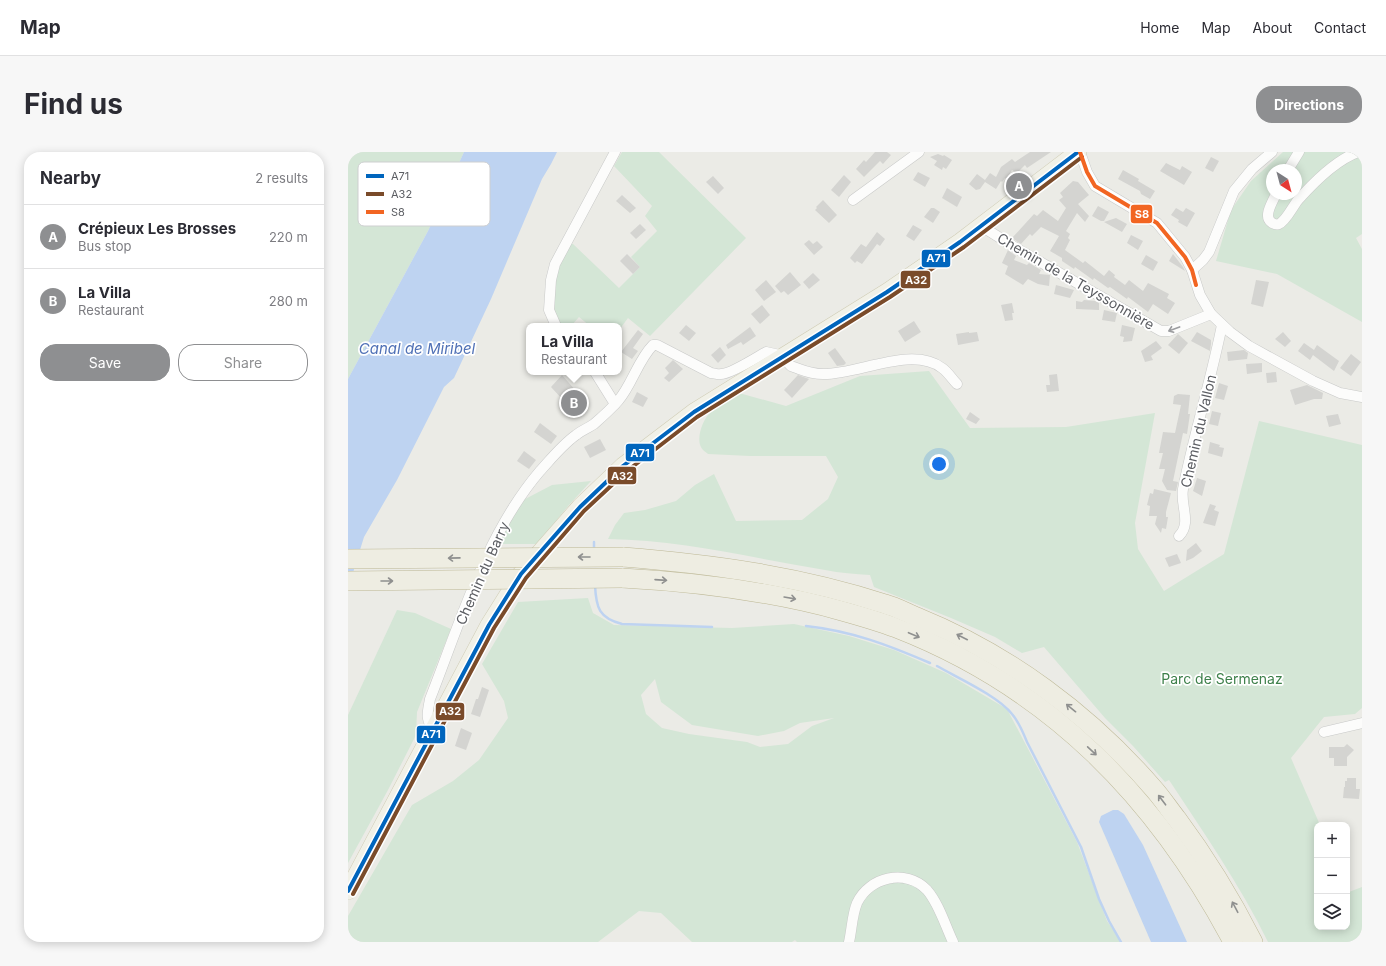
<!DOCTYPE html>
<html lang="en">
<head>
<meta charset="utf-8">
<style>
  body { margin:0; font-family:Inter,sans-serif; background:#f7f7f7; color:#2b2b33 }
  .controls { position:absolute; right:12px; bottom:12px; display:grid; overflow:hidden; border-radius:8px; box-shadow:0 2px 10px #0003 }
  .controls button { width:36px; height:36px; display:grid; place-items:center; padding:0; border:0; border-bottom:1px solid #e1e1e2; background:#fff; color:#2b2b33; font:20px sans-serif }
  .compass { position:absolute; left:918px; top:12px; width:36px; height:36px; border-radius:50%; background:#fff; box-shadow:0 2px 10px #0003; rotate:144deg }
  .you { position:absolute; left:591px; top:312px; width:14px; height:14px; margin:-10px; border:3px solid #fff; border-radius:50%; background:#1a73e8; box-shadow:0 0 0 6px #1a73e833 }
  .badge { display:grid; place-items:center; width:26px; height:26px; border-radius:50%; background:#8e8f91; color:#fff; font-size:13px; font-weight:700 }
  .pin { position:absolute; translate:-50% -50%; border:2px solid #fff; box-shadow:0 1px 4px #0006 }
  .popup { position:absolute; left:178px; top:171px; width:96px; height:52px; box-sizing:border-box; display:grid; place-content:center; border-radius:8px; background:#fff; filter:drop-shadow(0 1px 3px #0005); font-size:13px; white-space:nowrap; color:#7c7c81 }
  .popup b { font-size:15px; color:#2b2b33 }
  .popup::after { content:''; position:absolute; left:50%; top:100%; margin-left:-8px; border:8px solid transparent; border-top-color:#fff }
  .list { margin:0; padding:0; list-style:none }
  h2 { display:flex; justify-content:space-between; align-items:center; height:52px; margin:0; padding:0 16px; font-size:17px }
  h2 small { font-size:13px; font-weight:400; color:#7c7c81 }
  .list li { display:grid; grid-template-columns:26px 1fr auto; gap:12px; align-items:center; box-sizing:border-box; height:64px; padding:0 16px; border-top:1px solid #e1e1e2 }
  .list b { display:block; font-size:15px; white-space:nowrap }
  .list p { margin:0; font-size:13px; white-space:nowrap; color:#7c7c81 }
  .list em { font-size:13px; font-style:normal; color:#7c7c81 }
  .actions { display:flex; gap:8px; padding:12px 16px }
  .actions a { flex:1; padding:9px 0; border:1px solid #8e8f91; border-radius:16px; text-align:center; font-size:14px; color:#8e8f91 }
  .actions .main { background:#8e8f91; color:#fff }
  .icon { flex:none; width:22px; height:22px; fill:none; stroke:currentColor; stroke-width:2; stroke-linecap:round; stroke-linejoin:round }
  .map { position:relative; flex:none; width:1014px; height:790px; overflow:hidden; border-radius:16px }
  header { display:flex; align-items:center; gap:24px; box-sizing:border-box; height:56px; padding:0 20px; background:#fff; border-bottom:1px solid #e1e1e2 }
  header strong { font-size:19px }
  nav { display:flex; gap:22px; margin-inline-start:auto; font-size:14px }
  .intro { display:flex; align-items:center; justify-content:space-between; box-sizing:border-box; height:96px; padding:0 24px }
  h1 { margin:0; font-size:28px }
  .button { padding:10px 18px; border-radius:16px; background:#8e8f91; color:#fff; font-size:14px; font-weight:700 }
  main { display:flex; gap:24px; padding:0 24px }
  aside { flex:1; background:#fff; border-radius:16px; box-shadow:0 2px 10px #0003 }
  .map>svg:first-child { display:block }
</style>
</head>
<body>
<header>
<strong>Map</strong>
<nav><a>Home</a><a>Map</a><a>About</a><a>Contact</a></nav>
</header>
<div class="intro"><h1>Find us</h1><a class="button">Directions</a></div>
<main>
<aside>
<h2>Nearby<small>2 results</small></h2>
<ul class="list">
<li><span class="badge">A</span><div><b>Crépieux Les Brosses</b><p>Bus stop</p></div><em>220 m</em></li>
<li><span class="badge">B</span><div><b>La Villa</b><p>Restaurant</p></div><em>280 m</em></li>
</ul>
<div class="actions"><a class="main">Save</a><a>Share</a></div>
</aside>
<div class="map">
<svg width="1014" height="790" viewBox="0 0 1014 790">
  <rect width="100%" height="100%" fill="#ebebe6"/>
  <g fill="#d4e6d6" fill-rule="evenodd">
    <polygon points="0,0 116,0 80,79 0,227"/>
    <polygon points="274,0 311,0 398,86 302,184 280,166 271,178 271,174 242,174 231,165 223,174 211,174 204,154 211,110 223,92 225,92 271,136 292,115 283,105 309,79 297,64 304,54 266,14"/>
    <path d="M935,0H1014V82L1008,86L1014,97V170L929,122L868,109L883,58L903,29ZM924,18H948V42H924Z"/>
    <path d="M581,219L622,276L718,275L807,261L787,371L790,397L816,439L876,402L911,269L1014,293V556L1007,562L976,565L943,606L972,673H969V775H999V736L1001,740L1014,735V790H920C892,733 856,681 821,628L817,630L785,594L757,566L696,495L674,501L647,485L603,466L526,435L522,423C507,422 492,421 477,418C404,406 333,388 260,387L267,373L276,361L297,358L328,349L347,333L366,322L388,369L454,368L480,347L490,325L478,304H402L360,302C358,300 354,298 353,295C348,286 355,267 362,261L391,241L438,254L512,224Z"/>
    <polygon points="243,329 221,353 189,392 155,392 148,389 162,363 158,357 204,333"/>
    <path d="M240,446L245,461L266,473L384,476L446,472L501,484L546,498L598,521L659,557L729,690L759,769L774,790H449L447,788L444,790H344L313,761L291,759L250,790H0V764L64,653L105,629L131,608L160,566L156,549L134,512L170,450ZM307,527L313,550L344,573L410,584L436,579L452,571L486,566L464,574L440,592L412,595L399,590L341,582L314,576L298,562L293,543Z"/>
    <polygon points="49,458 67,461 103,477 69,560 68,583 40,638 0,711 0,563"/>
  </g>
  <g fill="#bed3f1">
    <polygon points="116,0 209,0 203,12 194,27 143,147 106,226 96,235 49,328 16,385 0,437 0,227 80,79"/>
    <polygon points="765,658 770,658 776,662 795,693 839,790 803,790 751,670 753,664"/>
  </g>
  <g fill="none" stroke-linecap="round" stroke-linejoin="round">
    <g stroke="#bed3f1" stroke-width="2.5">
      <polyline points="246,390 246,398"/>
      <path d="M247,433C248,456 251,466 274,472L364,475"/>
      <path d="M458,474C504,479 540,493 582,511"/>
      <path d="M589,514C610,526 650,544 664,562C671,570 675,580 679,590L733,695L751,747L761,769L773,790"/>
    </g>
  </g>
  <g fill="#d4d4d1">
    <polygon points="527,0 539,0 543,3 535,12 532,9 516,25 508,17 516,8 518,10"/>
    <polygon points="682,0 703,0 679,16 677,13 669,21 664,18 659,27 657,26 654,30 653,29 648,37 637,30 632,37 628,38 621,32 629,22 637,28 642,21 648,25 653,15 664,7 667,10"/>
    <polygon points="590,2 595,4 596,3 604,8 598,17 595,15 594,18 586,13 589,9 582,5"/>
    <polygon points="863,5 871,9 865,20 857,16"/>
    <polygon points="818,11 832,18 834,14 844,20 836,33 812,19"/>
    <polygon points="775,18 791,27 790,29 807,39 802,47 793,42 792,39 770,27"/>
    <polygon points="570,20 582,26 577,35 565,28"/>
    <polygon points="496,23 503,30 491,45 483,38"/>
    <polygon points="365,24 376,36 370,42 358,30"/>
    <polygon points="725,29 730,30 741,43 730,52 741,64 737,70 729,61 718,79 722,82 720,86 722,88 717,98 735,111 737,109 756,124 761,118 767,123 766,125 777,133 781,128 795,139 800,131 821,142 819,146 827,151 820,162 805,152 800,160 780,145 779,147 762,135 760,136 746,126 745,128 727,115 726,117 714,109 714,106 702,99 711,84 693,75 684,84 682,82 673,92 664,86 686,62 689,64 695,58 710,69 718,56 711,48 715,45 712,41"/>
    <polygon points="599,36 614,45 609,55 594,46"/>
    <polygon points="274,43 288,56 282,61 268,49"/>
    <polygon points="475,48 489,63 481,71 467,58 469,56 468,55"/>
    <polygon points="750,54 761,60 756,69 753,69 744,64"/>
    <polygon points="583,56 586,56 592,60 585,71 576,65"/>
    <polygon points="828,56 835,60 838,56 847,61 839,75 830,70 831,68 823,63"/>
    <polygon points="768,66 779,72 774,80 756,70"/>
    <polygon points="292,72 298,78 288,87 282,81"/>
    <polygon points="565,73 574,78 566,89 558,84"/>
    <polygon points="529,80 537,87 532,94 529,92 514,112 509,109 507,111 502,106 513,92 518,95"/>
    <polygon points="783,83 795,89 790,98 779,91"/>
    <polygon points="461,88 465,92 469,89 475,95 466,103 456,92"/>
    <polygon points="660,98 668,104 666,108 679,113 681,111 693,118 691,122 702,123 701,134 690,132 680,127 675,133 657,122 660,114 654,111"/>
    <polygon points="279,102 292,115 285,122 272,109"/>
    <polygon points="825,102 835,115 837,119 821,109"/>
    <polygon points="798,103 810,110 805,119 793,112"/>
    <polygon points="442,120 453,133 440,143 436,139 433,141 427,134"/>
    <polygon points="465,121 472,128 461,137 455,130"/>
    <polygon points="418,128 428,140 416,149 407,138"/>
    <polygon points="908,128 921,130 915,155 903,152"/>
    <polygon points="708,133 726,138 722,146 706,142"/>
    <polygon points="736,148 747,149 751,151 751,158 728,157 728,149 734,150"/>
    <polygon points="664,151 666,161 664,161 665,168 657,169 653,153"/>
    <polygon points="414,153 422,163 412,172 403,162"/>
    <polygon points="756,158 769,161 767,170 754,168"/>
    <polygon points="566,169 573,180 557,190 550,179"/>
    <polygon points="338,173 348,181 341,189 331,181"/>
    <polygon points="774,173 787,176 784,189 775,190 776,185 772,184"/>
    <polygon points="402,175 408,184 395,193 393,190 380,197 378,193"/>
    <polygon points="290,178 295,182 285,196 290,199 284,207 273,200"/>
    <polygon points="621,180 621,181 629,180 631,189 610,193 608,182"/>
    <polygon points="849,180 863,188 863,192 862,199 843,189"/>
    <polygon points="935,180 943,189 937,195 927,187"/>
    <polygon points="830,182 840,191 831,202 820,193"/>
    <polygon points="808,189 814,196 803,204 805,208 797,210 793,199"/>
    <polygon points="956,191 966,198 969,193 991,209 986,219 965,203 962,208 950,199"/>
    <polygon points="372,195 378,203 370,211 363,203"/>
    <polygon points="487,196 498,211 496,213 489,214 480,201"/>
    <polygon points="896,198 900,201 899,207 880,209 879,200"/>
    <polygon points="1003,202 1013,210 1003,224 992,216"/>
    <polygon points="325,208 335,217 321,230 316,226 321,221 317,216"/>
    <polygon points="914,211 914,220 899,222 898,212"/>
    <polygon points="928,220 929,230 919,231 918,221"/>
    <polygon points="709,222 711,239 699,240 698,233 702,233 701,223"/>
    <polygon points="214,223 228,239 225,242 234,253 222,264 212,252 216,249 203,235"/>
    <polygon points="450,223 461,227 444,246 436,238"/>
    <polygon points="871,231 880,234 876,248 867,246"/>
    <polygon points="959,233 975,241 974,247 966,247 947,253 942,238"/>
    <polygon points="289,240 300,246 295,255 284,250"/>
    <polygon points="830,242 842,243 840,262 842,262 839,282 835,281 825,329 830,330 828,339 819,338 814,329 817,317 811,317 815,301 811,301 815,280 827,281 833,253 825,252 826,244"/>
    <polygon points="864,259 873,261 870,274 861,272"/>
    <polygon points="622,260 632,267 628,272 618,267"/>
    <polygon points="990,262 993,272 981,275 978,264"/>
    <polygon points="192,271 209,284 203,292 186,280"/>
    <polygon points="252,287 258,298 242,306 236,295"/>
    <polygon points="862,290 872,293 871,295 876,296 874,305 860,301"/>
    <polygon points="176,299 188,308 181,317 169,309"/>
    <polygon points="849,326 858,329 854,344 845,339"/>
    <polygon points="806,337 823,341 818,360 818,365 820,365 818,377 814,376 813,381 807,372 809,364 801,364 802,354 799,353 802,341 805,342"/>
    <polygon points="862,352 868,354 866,358 871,360 867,374 855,371"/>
    <polygon points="848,391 854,399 845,406 838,409 839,398"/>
    <polygon points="829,402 833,411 821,415 817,406"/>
    <polygon points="134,535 141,538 132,565 123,562 128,547 130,547"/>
    <polygon points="113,576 124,581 118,598 107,594"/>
    <polygon points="999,592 1006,598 999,605 999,614 986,614 986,606 981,606 981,595 996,595"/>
    <polygon points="999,626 1008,626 1008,637 1012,637 1011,647 995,646 996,635 997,635 997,629 999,629"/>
  </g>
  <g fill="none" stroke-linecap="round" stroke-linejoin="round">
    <defs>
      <g id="street">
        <polyline points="732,0 739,20 747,34 809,71 837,105 844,118 852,143 863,162 882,180 901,194 965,229 992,241 1014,245"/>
        <polyline points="940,18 951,0"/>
        <path d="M928,42C925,49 915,64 923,70C925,72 929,73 931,72C938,69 945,54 950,48C966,30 988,8 1010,0"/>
        <polyline points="505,48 571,0"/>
        <polyline points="633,74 673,99 813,179 821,179 863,162"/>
        <polyline points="844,118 855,108 861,100 886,39 904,17 924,0"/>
        <polyline points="208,174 201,158 203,128 207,112 267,0"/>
        <polyline points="247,220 267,252"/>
        <path d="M831,384C844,371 832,353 835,337C846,282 863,228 874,173"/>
        <path d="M87,577C76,569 80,559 82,547C112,471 138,382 192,319C203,307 214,293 228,283C233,279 240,276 246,272C254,265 263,257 270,249C284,233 290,208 305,193H309L363,221C366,221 370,223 373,222C383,222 409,205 418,200L436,204C438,207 440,212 443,214C445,215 449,216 451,217C459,220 467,222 475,222C509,223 564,193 594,216C600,220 604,227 609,232"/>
        <polyline points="976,580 1014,571"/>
        <path d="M501,790C504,777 504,763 509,751C521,725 558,716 579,738C591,752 597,773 605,790"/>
      </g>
      <polyline id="primary" points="0,739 141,473 173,422 232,355 275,314 346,260 539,140 612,90 730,0"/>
      <g id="highway">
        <path d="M275,405C363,412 452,424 537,452C548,455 559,461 569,465C660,502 741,562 805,636C814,646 821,657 829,667C858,706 883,747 905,790"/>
        <path d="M274,426C348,430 422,439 494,459C512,464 530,469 548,476C702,536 808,645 885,790"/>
      </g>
    </defs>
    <use href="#street" stroke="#c8c9c8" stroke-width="11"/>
    <use href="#primary" stroke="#d0cdb6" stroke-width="18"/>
    <use href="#highway" stroke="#beb997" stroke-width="20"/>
    <use href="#street" stroke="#fcfcfb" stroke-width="10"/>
    <use href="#primary" stroke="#f1f1e8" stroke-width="17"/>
    <use href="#highway" stroke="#eeede2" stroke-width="19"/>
    <defs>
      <g id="highway-bridge">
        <polyline points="0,407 275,405"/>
        <polyline points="0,429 274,426"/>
      </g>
    </defs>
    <use href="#highway-bridge" stroke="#beb997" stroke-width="20" stroke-linecap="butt"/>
    <use href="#highway-bridge" stroke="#eeede2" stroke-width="19"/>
    <defs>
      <polyline id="bus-1" points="0,739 141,473 173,422 232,355 275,314 346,260 539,140 612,90 730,0"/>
      <polyline id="bus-2" points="5,742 146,476 178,426 236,359 279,319 349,265 542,145 616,95 734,5"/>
      <polyline id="bus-3" points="732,0 739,20 747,34 809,71 837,105 844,118 848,133"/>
    </defs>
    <use href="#bus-1" stroke="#fff" stroke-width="7"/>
    <use href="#bus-2" stroke="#fff" stroke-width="7"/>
    <use href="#bus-3" stroke="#fff" stroke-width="7"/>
    <use href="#bus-1" stroke="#0065bd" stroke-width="4"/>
    <use href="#bus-2" stroke="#7a4b2a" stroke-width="4"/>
    <use href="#bus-3" stroke="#f26522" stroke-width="4"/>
  </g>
  <defs><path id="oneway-shaft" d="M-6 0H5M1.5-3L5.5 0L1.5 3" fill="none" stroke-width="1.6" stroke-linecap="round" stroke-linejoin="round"/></defs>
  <use stroke="#9c9da0" href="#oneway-shaft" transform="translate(826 177) rotate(160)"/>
  <g stroke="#8f908f">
    <use href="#oneway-shaft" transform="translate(236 405) rotate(180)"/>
    <use href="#oneway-shaft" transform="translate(106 406) rotate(179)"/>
    <use href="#oneway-shaft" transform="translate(313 428) rotate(4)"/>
    <use href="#oneway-shaft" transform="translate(39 429)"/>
    <use href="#oneway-shaft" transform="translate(442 446) rotate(10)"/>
    <use href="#oneway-shaft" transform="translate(566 483) rotate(23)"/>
    <use href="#oneway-shaft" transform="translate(614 485) rotate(-153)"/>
    <use href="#oneway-shaft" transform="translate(723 556) rotate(-141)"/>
    <use href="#oneway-shaft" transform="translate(744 599) rotate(43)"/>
    <use href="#oneway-shaft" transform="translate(814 648) rotate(-127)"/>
    <use href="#oneway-shaft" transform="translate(887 755) rotate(-118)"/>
  </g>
  <g text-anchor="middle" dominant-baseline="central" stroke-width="3.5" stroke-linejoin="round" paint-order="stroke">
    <g font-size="14" fill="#5c5e63" stroke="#fff">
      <text transform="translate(728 129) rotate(30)">Chemin de la Teyssonnière</text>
      <text transform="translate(850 279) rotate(-77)">Chemin du Vallon</text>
      <text transform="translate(134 421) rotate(-66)">Chemin du Barry</text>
    </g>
    <g font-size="14" fill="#3e804b" stroke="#fff">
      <text x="874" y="526">Parc de Sermenaz</text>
    </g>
    <g font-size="15" font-style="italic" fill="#5071b6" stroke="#fff">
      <text x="69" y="196">Canal de Miribel</text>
    </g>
  </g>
  <rect x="10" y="10" width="132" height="64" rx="6" fill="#fff" stroke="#cecfd0" stroke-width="1"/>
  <rect x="18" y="22" width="18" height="4" fill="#0065bd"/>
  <rect x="18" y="40" width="18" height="4" fill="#7a4b2a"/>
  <rect x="18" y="58" width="18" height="4" fill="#f26522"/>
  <g font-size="11" fill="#5c5e63">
    <text x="43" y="28">A71</text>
    <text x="43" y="46">A32</text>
    <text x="43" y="64">S8</text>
  </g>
  <g stroke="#fff" stroke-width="1.5">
    <rect x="782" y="52" width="23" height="20" rx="4" fill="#f26522"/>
    <rect x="573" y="97" width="30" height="19" rx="4" fill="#0065bd"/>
    <rect x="552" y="118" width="31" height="19" rx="4" fill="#7a4b2a"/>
    <rect x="277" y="291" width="30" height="19" rx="4" fill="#0065bd"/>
    <rect x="259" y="314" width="30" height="19" rx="4" fill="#7a4b2a"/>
    <rect x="87" y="550" width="30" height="19" rx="4" fill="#7a4b2a"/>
    <rect x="68" y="573" width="30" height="19" rx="4" fill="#0065bd"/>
  </g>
  <g font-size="11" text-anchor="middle" font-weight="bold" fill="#fff">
    <text x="794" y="66">S8</text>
    <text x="588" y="110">A71</text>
    <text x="568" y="132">A32</text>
    <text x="292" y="305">A71</text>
    <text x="274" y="328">A32</text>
    <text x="102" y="563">A32</text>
    <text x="83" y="586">A71</text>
  </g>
</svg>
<div class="controls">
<button>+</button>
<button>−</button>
<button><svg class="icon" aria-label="layers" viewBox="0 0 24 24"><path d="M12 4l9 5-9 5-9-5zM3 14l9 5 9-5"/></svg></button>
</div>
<svg class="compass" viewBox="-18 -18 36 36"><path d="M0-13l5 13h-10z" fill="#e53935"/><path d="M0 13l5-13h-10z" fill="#7c7c81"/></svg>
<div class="you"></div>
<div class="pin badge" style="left:671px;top:34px">A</div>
<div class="pin badge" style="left:226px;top:251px">B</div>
<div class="popup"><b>La Villa</b>Restaurant</div>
</div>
</main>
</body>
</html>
